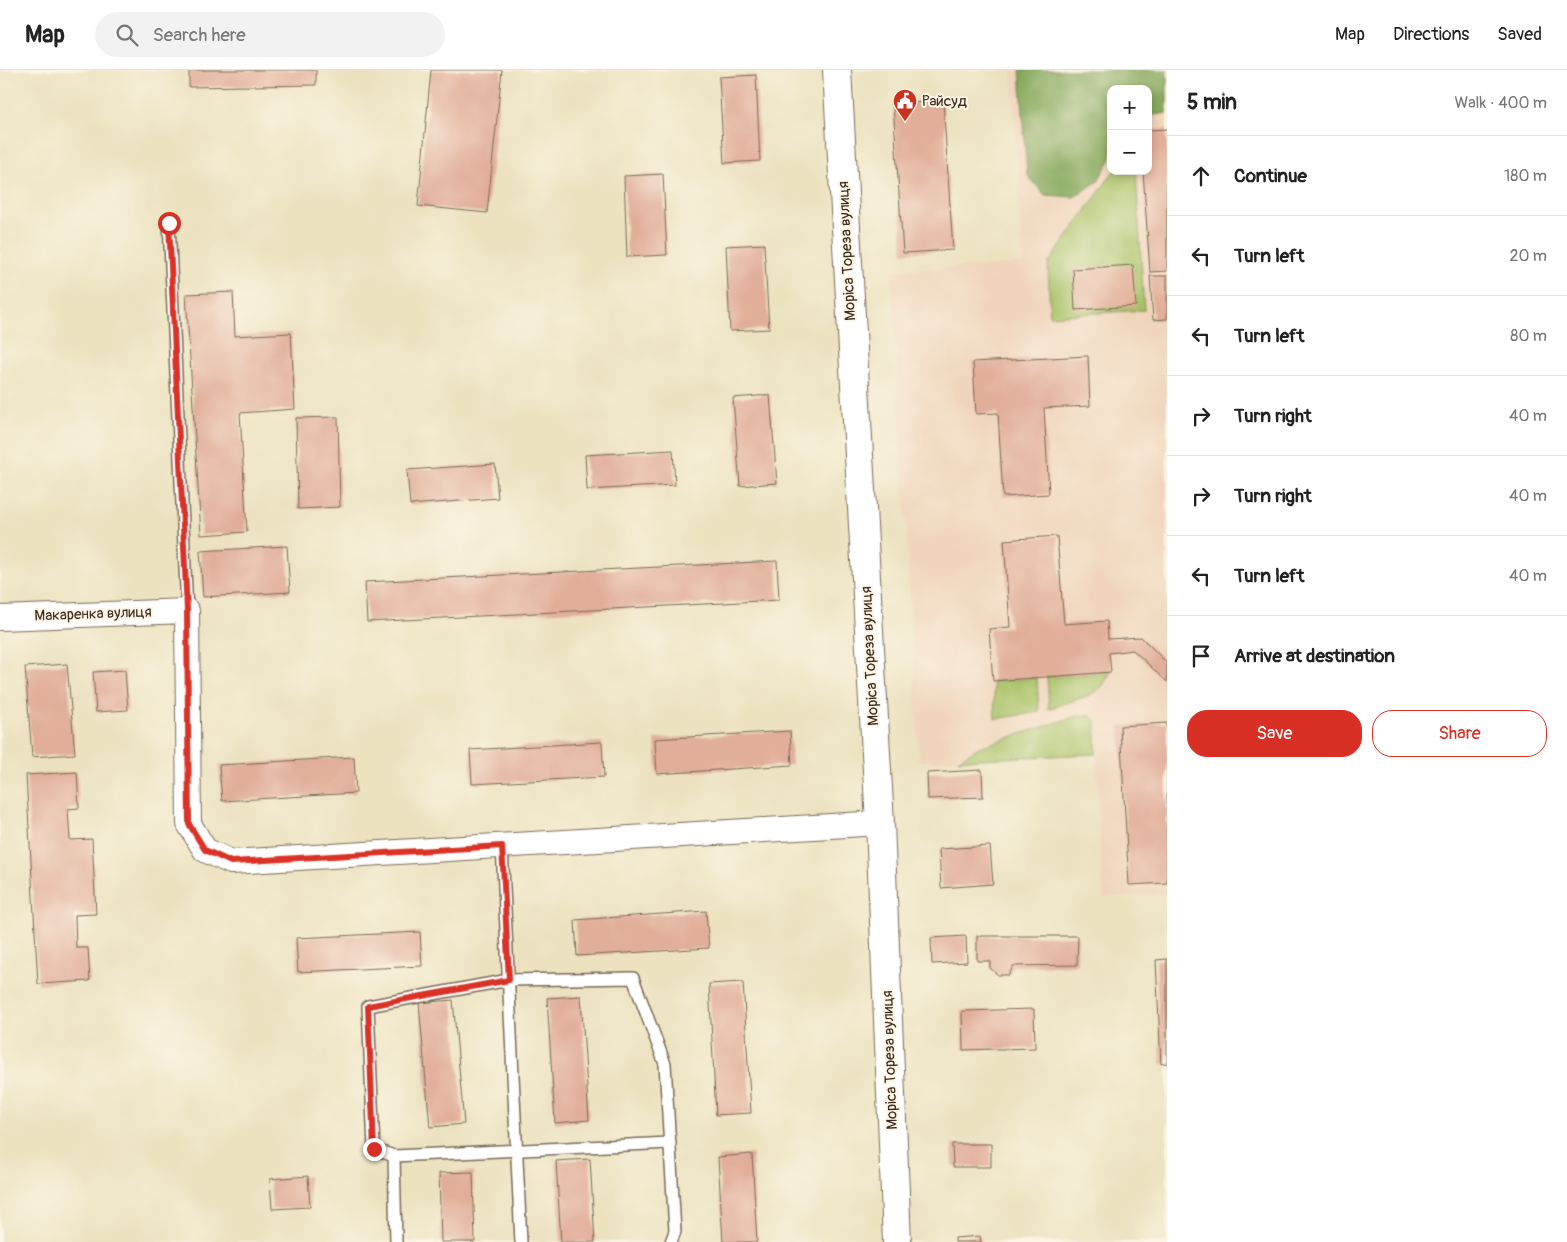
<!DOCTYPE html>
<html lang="en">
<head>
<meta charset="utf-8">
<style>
  body { margin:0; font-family:Pangolin,sans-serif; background:#f2f2f2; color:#222 }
  .controls { position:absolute; right:15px; top:15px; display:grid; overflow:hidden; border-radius:10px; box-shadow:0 2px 8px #0003 }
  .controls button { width:45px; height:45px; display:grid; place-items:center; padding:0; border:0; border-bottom:1px solid #e0e0e0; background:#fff; color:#222; font:25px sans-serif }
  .stop { position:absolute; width:15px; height:15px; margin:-11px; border:4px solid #d93025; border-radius:50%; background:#fff }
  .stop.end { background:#d93025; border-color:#fff; box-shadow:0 1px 5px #0008 }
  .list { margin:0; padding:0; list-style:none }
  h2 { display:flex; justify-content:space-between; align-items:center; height:65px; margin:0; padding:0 20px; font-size:21px }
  h2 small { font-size:16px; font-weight:400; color:#767676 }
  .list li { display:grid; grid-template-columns:32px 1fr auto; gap:15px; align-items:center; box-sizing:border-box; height:80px; padding:0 20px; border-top:1px solid #e0e0e0 }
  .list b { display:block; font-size:19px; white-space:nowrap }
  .list em { font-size:16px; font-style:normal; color:#767676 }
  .actions { display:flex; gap:10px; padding:15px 20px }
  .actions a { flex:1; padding:11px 0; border:1px solid #d93025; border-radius:20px; text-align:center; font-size:18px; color:#d93025 }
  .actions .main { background:#d93025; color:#fff }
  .icon { flex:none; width:28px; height:28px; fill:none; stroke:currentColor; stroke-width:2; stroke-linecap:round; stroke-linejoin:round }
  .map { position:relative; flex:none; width:1167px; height:1172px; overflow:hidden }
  header { display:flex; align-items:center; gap:30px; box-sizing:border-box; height:70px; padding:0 25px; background:#fff; border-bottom:1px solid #e0e0e0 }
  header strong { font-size:24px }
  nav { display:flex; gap:28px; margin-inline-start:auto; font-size:18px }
  .search { width:350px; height:45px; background:#f2f2f2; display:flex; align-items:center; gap:12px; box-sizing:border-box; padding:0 18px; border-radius:28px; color:#767676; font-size:19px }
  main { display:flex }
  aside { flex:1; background:#fff }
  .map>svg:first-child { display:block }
</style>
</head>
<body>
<header>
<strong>Map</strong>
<div class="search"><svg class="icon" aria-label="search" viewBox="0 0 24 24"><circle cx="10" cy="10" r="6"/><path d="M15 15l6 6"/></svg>Search here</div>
<nav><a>Map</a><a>Directions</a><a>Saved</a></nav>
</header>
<main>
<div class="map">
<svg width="1167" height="1172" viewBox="0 0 1167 1172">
  <rect width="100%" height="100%" fill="#fcf5e5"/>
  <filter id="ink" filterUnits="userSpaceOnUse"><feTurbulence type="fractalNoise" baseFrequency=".02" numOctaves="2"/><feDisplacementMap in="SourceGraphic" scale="10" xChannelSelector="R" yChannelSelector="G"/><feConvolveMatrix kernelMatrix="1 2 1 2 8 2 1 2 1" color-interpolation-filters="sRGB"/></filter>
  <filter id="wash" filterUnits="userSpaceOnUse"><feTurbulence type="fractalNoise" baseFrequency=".0096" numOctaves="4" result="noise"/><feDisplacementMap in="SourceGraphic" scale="20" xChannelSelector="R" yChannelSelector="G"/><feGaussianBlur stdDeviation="1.12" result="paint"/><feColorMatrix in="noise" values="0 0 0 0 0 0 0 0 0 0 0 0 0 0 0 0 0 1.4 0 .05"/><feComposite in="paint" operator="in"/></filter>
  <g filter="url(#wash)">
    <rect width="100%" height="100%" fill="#ece2c0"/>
    <path fill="#f0d5bc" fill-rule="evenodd" d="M1012,0H1167V824L1103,828L1096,684L919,691L892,201L1023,194ZM1111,19H1148V101H1111Z"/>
    <g fill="#a9c268" stroke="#727643">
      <polygon points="1114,101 1136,101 1144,240 1050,246 1048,194"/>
      <polygon points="1111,602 1102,617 1090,625 1049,639 1047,607"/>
      <polygon points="1037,608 1039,642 995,649 993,611"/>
      <polygon points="1080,645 1091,646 1096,650 1096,684 958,690 979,677"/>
    </g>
    <polygon fill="#86a85c" stroke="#60693d" points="1020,0 1167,0 1167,43 1148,46 1148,19 1111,19 1111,89 1097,112 1074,127 1045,125 1027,105"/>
    <g id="blocks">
      <g fill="#e1ae99">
        <polygon points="189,0 316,0 316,15 189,17"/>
        <polygon points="431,0 502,0 487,143 418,136"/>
        <polygon points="756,5 760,91 724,93 719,7"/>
        <polygon points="943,31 953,180 903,183 893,34"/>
        <polygon points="1167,59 1167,201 1150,202 1143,101 1148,101 1148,60"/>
        <polygon points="663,104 667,185 627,187 624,106"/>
        <polygon points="764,174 769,259 730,261 726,176"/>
        <polygon points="1133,195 1136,236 1075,240 1073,199"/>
        <polygon points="1150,206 1167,206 1167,249 1153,250"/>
        <polygon points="233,222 235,266 291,263 295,339 240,343 247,462 201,465 186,224"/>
        <polygon points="1088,286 1090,336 1044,338 1049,424 1003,427 998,343 976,344 973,292"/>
        <polygon points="770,325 777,413 740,416 733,328"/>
        <polygon points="338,347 340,437 298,439 296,348"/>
        <polygon points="673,380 675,415 587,420 585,385"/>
        <polygon points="495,394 498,428 410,435 407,400"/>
        <polygon points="1057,466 1064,554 1107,551 1108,569 1141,567 1167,593 1167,612 1133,580 1109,583 1111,602 993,611 989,559 1010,557 1004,470"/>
        <polygon points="287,476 290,522 203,527 200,481"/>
        <polygon points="777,491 779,530 367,552 365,512"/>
        <polygon points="67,594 75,684 32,687 25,597"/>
        <polygon points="125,600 128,640 96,642 93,602"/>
        <polygon points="1167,653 1167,813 1129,815 1120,656"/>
        <polygon points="790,661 792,695 657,704 655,669"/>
        <polygon points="602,672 604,707 472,714 470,680"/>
        <polygon points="354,687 356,723 222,731 219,695"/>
        <polygon points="982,700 983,727 928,729 927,703"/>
        <polygon points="77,702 79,738 68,739 70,770 92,769 96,844 75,845 76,878 88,878 90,911 38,914 26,705"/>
        <polygon points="990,776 993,814 941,818 939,779"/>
        <polygon points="706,841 709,878 577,886 575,850"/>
        <polygon points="420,862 422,896 298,902 296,868"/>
        <polygon points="966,866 967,892 932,894 931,868"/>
        <polygon points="977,866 1078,866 1077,895 1013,896 1009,905 998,905 990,898 990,891 977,891"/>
        <polygon points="1167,889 1167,993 1161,994 1156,890"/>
        <polygon points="743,912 751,1043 716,1045 709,914"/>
        <polygon points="581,926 589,1050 555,1053 547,928"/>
        <polygon points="453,930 464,1054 430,1057 419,933"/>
        <polygon points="1034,939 1035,978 963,980 962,941"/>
        <polygon points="952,1074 991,1074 991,1097 953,1097"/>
        <polygon points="752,1084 757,1172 723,1172 718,1087"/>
        <polygon points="590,1089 595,1172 561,1172 556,1091"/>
        <polygon points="473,1102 475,1172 441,1172 439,1103"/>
        <polygon points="308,1106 310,1137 272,1139 270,1109"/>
        <polygon points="980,1166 981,1172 955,1172 955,1168"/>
      </g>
    </g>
  </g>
  <g filter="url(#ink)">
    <use href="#blocks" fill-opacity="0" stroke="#796a57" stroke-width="1"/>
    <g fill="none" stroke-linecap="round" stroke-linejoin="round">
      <defs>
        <g id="service">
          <polyline points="169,153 187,541"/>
          <polyline points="502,776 521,1172"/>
          <polyline points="394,1086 670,1073"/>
          <polyline points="396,1172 394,1086 374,1079 368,936 509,910 633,908 665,994 675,1161 671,1172"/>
        </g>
        <polyline id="minor" points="0,548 187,541 189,754 205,780 231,792 880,753"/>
        <polyline id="tertiary" points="837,0 880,753 897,1172"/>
      </defs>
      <use href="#service" stroke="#796a57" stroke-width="14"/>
      <use href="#minor" stroke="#796a57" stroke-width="26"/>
      <use href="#tertiary" stroke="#796a57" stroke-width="30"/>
      <use href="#service" stroke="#fff" stroke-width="11"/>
      <use href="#minor" stroke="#fff" stroke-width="24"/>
      <use href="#tertiary" stroke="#fff" stroke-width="28"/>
    </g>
  </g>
  <g fill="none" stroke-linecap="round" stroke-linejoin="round" filter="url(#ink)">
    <polyline stroke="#d93025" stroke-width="6" points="169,153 187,541 189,754 205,780 231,792 502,776 509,910 368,936 374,1079"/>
  </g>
  <defs>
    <symbol id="civic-pin" viewBox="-11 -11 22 30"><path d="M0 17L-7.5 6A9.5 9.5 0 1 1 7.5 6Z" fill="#c8321e" stroke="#fcf5e5"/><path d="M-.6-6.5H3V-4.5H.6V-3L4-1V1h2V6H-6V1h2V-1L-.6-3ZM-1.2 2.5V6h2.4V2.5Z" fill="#fff"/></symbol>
  </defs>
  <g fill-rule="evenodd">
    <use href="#civic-pin" x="891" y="17" width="28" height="38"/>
  </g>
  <g text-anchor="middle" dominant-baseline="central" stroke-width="4" stroke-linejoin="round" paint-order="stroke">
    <g font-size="15" fill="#3b2a1e" stroke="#fcf5e5" text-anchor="start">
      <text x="922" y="31">Райсуд</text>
    </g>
    <g font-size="15" fill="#3b2a1e" stroke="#fcf5e5">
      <text transform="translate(847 181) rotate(-93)">Моріса Тореза вулиця</text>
      <text transform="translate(93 544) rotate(-2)">Макаренка вулиця</text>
      <text transform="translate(870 586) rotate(-93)">Моріса Тореза вулиця</text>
      <text transform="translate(890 990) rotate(-92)">Моріса Тореза вулиця</text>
    </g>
  </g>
</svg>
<div class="controls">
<button>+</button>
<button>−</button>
</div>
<div class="stop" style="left:169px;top:153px"></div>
<div class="stop end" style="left:374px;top:1079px"></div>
</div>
<aside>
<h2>5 min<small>Walk · 400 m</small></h2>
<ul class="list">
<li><svg class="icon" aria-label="ahead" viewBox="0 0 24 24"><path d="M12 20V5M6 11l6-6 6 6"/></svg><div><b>Continue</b></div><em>180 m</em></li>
<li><svg class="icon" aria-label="left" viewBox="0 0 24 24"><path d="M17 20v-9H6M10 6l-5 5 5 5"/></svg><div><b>Turn left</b></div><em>20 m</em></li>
<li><svg class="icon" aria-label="left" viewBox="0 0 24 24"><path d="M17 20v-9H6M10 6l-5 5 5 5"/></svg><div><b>Turn left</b></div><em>80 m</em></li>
<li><svg class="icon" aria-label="right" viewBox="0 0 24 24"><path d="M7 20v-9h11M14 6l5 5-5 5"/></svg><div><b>Turn right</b></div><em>40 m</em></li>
<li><svg class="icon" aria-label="right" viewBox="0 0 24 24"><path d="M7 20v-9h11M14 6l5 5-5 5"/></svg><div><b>Turn right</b></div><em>40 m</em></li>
<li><svg class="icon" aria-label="left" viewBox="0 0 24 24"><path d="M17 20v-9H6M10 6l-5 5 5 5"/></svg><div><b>Turn left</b></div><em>40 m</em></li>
<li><svg class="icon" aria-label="arrive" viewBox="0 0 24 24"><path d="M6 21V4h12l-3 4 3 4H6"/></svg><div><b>Arrive at destination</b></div></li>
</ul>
<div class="actions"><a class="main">Save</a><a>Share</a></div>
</aside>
</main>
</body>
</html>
